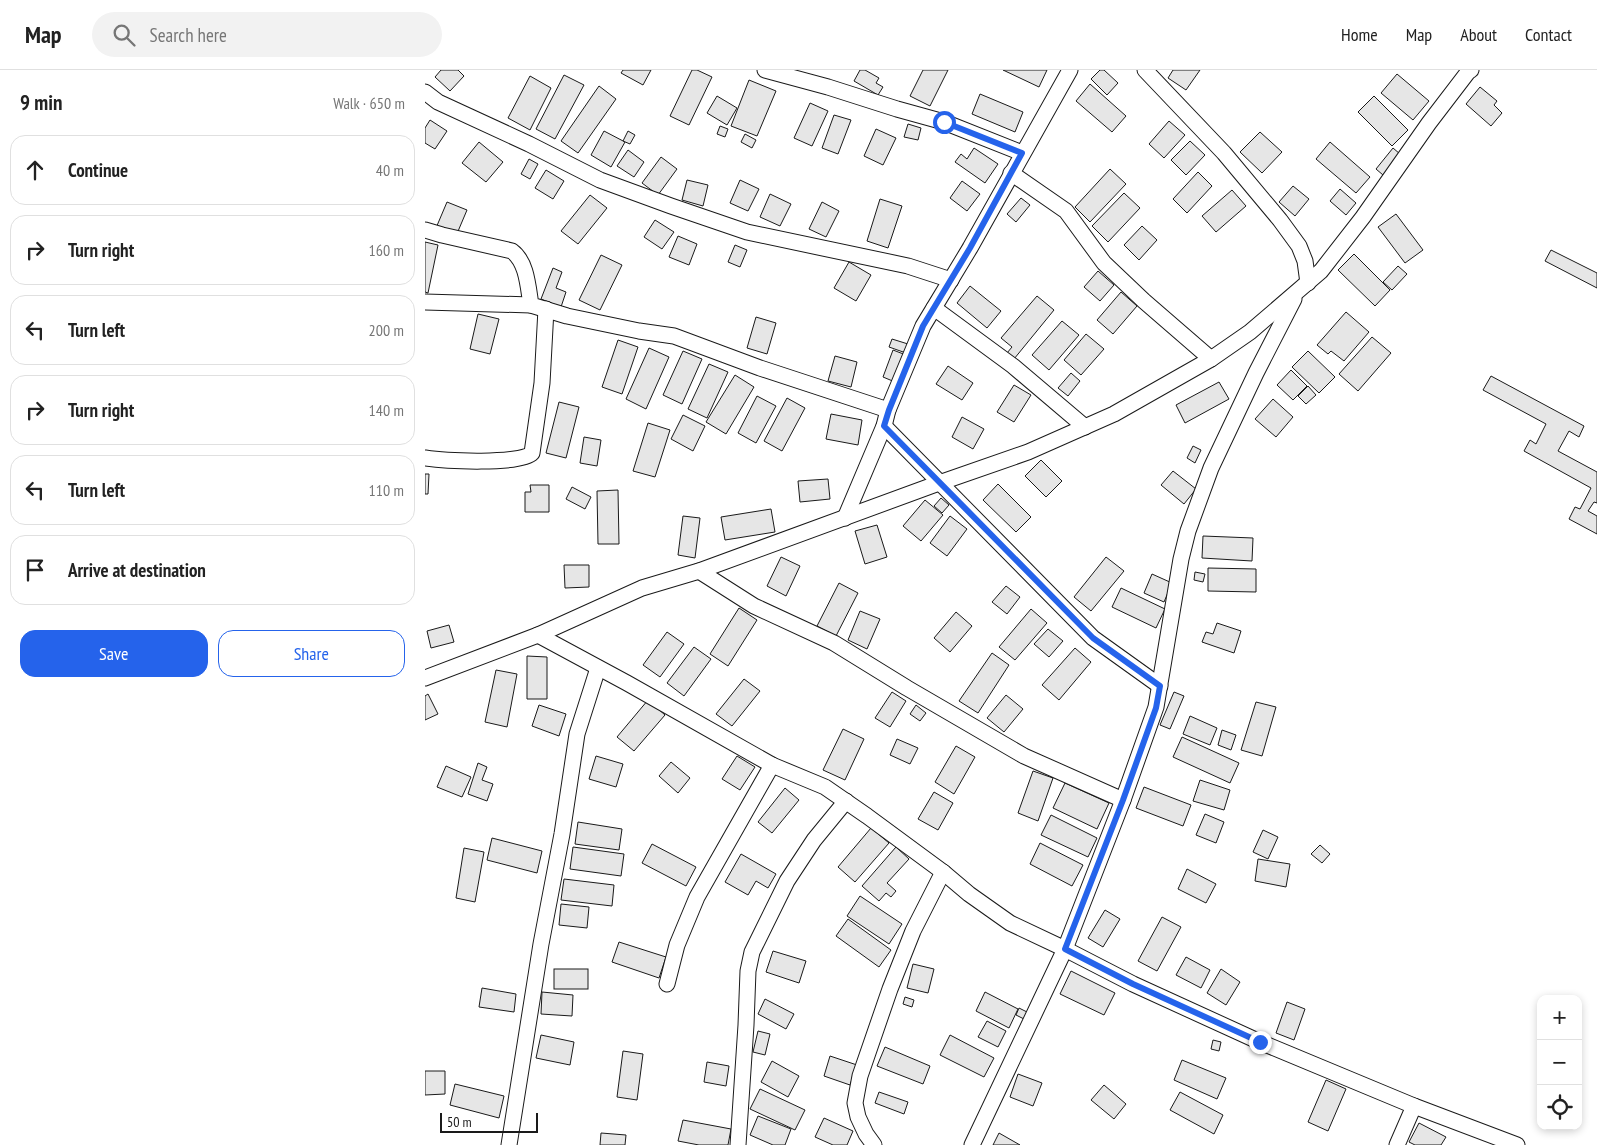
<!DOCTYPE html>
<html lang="en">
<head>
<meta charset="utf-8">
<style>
  body { margin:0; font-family:"PT Sans Narrow",sans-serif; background:#f2f2f2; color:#222 }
  .controls { position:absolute; right:15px; bottom:15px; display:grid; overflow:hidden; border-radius:10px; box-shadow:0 2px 8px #0003 }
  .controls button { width:45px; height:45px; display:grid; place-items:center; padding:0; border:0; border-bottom:1px solid #e0e0e0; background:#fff; color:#222; font:25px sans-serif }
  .scale { position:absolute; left:15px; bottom:12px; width:98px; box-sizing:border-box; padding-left:5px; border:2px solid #1a1a1a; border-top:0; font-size:14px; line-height:18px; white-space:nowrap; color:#1a1a1a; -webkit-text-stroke:4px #fff; paint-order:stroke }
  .stop { position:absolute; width:15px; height:15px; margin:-11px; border:4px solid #2563eb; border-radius:50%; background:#fff }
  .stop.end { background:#2563eb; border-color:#fff; box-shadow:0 1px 5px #0008 }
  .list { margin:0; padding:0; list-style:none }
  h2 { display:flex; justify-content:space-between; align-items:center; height:65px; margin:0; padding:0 20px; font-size:21px }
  h2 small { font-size:16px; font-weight:400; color:#767676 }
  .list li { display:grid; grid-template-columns:32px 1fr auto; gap:15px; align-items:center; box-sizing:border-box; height:70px; margin:0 10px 10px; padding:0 10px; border:1px solid #e0e0e0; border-radius:15px }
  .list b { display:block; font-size:19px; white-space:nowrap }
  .list em { font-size:16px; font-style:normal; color:#767676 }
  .actions { display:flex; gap:10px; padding:15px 20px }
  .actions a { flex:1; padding:11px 0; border:1px solid #2563eb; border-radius:15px; text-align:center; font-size:18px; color:#2563eb }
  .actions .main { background:#2563eb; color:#fff }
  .icon { flex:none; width:28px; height:28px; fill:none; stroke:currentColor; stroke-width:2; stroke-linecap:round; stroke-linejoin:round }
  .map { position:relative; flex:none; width:1172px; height:1075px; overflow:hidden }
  header { display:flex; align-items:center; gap:30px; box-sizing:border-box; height:70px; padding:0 25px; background:#fff; border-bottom:1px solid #e0e0e0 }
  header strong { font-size:24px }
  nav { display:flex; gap:28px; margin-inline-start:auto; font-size:18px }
  .search { width:350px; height:45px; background:#f2f2f2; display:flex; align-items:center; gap:12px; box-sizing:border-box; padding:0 18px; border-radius:28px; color:#767676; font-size:19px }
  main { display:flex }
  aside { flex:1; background:#fff }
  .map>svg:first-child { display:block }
</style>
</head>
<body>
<header>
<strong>Map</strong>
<div class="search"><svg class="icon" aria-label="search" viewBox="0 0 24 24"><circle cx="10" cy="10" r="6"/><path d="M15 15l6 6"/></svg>Search here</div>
<nav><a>Home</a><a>Map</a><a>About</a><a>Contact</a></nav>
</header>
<main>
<aside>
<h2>9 min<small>Walk · 650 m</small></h2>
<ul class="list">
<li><svg class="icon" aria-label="ahead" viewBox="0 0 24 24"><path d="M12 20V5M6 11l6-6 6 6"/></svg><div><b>Continue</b></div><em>40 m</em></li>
<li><svg class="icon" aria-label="right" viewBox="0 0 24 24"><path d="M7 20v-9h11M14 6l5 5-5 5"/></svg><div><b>Turn right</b></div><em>160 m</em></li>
<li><svg class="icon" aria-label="left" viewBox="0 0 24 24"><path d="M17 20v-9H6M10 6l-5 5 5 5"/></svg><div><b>Turn left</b></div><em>200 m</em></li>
<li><svg class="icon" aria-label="right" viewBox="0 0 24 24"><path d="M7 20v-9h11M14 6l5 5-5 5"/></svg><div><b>Turn right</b></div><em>140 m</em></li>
<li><svg class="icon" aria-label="left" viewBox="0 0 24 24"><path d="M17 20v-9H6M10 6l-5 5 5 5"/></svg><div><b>Turn left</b></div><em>110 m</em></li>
<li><svg class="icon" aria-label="arrive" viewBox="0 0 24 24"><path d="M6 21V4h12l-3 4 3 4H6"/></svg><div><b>Arrive at destination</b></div></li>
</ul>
<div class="actions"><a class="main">Save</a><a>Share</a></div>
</aside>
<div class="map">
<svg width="1172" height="1075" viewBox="0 0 1172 1075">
  <rect width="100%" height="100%" fill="#fff"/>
  <g fill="#e6e6e6" stroke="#1a1a1a">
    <polygon points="16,0 33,0 39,6 25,21 10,7"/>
    <polygon points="198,0 226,0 218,15 196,3"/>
    <polygon points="267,0 272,0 287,7 264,55 245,46"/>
    <polygon points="435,0 440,0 454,8 451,13 458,17 453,25 429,11"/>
    <polygon points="498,0 523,0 505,36 485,26"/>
    <polygon points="578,0 622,0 614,17"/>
    <polygon points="675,0 679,0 693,13 682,25 666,9"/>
    <polygon points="748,0 775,0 761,20 743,8"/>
    <polygon points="972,4 1004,31 988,50 956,23"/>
    <polygon points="139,5 159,15 130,69 111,59"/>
    <polygon points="105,6 126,18 105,60 83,48"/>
    <polygon points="324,10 351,21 332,66 306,56"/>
    <polygon points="665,14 701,46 687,62 651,31"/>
    <polygon points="174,16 191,29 153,83 136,71"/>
    <polygon points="1055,17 1072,31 1069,35 1077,43 1066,56 1041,34"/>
    <polygon points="555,24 598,42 590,62 547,44"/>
    <polygon points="292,26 312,38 302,55 282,43"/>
    <polygon points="949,26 983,60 967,76 933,42"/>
    <polygon points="385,33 403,41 387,76 369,68"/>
    <polygon points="409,45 426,50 413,84 397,78"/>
    <polygon points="5,50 22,61 10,79 0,73 0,58"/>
    <polygon points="744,51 760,65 739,88 724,74"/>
    <polygon points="483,54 496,58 493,70 479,67"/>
    <polygon points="295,56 303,59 300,67 292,64"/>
    <polygon points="451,59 471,68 458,95 439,86"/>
    <polygon points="179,61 200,72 186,97 166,85"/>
    <polygon points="203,61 210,65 205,74 198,71"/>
    <polygon points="835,62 857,82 837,103 815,82"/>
    <polygon points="320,64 331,70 327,78 316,72"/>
    <polygon points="765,71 780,85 761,105 746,90"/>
    <polygon points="54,72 78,92 61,112 37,93"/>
    <polygon points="905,72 945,107 931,123 891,89"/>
    <polygon points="549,78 573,94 560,113 530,92 536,84 542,89"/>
    <polygon points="968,78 975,84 958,105 951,99"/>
    <polygon points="203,80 219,92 209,107 192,96"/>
    <polygon points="236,87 252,99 233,125 217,113"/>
    <polygon points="104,89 113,94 105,109 96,104"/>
    <polygon points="685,99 701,114 665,152 650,137"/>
    <polygon points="121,100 139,111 128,129 110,118"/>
    <polygon points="773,102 787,116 762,143 748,129"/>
    <polygon points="262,110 283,115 278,136 257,130"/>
    <polygon points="315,110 334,119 323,141 305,133"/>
    <polygon points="537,111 555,124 542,141 525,128"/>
    <polygon points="868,116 884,129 870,146 854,132"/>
    <polygon points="915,119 931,133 921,145 905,131"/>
    <polygon points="807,120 821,136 791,162 777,146"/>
    <polygon points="699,123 715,138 683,172 667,156"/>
    <polygon points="345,124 366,134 355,156 335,147"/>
    <polygon points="165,125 182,138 153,174 136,161"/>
    <polygon points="596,128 605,135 591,152 582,144"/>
    <polygon points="455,129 477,136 463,178 442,171"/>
    <polygon points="22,132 42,140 31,166 11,158"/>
    <polygon points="397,132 414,141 401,167 384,159"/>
    <polygon points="971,144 998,180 980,193 953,157"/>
    <polygon points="230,150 249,162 237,179 219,167"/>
    <polygon points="717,156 732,170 714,190 699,175"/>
    <polygon points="253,166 272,174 264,195 244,187"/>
    <polygon points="0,172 13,175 3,223 0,222"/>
    <polygon points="310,175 322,180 315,197 303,192"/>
    <polygon points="1126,180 1172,203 1172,218 1120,191"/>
    <polygon points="929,184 965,220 950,236 913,200"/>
    <polygon points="176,185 197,195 175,240 154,230"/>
    <polygon points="424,192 446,205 431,231 409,218"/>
    <polygon points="973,196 982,204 967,220 958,212"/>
    <polygon points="128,198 137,202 131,218 141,222 136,237 116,229"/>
    <polygon points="673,201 689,215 675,231 659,217"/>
    <polygon points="545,216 576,241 562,258 532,233"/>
    <polygon points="696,222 712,236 688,264 672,250"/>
    <polygon points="612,226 629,240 589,289 582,283 587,277 576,268"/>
    <polygon points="921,242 944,262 919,291 906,281 903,284 892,275"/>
    <polygon points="53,244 74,249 65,284 45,279"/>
    <polygon points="331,247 351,253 342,284 322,278"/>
    <polygon points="637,251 654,265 624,300 607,285"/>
    <polygon points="661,264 679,279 656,305 639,290"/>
    <polygon points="947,267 966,283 933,321 914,304"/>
    <polygon points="467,269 483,274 481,283 464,277"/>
    <polygon points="193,270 213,277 197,324 177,317"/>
    <polygon points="224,278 244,287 221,339 201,329"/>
    <polygon points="468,280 481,285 470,312 458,307"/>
    <polygon points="258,281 277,289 257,334 238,325"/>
    <polygon points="883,281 910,307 894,323 867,297"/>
    <polygon points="410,286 432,292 426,317 403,311"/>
    <polygon points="284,294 303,302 282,348 263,339"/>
    <polygon points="523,296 548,313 537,330 511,314"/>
    <polygon points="866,300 882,316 868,330 852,315"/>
    <polygon points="646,303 655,311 643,326 633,318"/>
    <polygon points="310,305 329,317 301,364 281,352"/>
    <polygon points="1066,306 1159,356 1154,367 1144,361 1133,381 1172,402 1172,433 1169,432 1163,441 1172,446 1172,464 1144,449 1150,437 1155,439 1166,418 1099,381 1105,370 1111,374 1121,354 1058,320"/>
    <polygon points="794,312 804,329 760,353 751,335"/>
    <polygon points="589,315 606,325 589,352 572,342"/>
    <polygon points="883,316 891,325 881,334 873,326"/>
    <polygon points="332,326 351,336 331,373 313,363"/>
    <polygon points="362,328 380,338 357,381 339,371"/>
    <polygon points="848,329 868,347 851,367 830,349"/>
    <polygon points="134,332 154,337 141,388 121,383"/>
    <polygon points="406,344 437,350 433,375 401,369"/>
    <polygon points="258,345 280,356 268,381 246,369"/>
    <polygon points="537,347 559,359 548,379 527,367"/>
    <polygon points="223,353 245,360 230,407 208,401"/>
    <polygon points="159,367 176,370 172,396 155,393"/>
    <polygon points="768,376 776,380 770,393 762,388"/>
    <polygon points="616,390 637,411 621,427 600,406"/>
    <polygon points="748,401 771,419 759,434 736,415"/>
    <polygon points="0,404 4,404 3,424 0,424"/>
    <polygon points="403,409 405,429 375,432 373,411"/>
    <polygon points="573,414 606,447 591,462 558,430"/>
    <polygon points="105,415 124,415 124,442 100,442 100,422 106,422"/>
    <polygon points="147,417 166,427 160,439 141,429"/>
    <polygon points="193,420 194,474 173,474 172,421"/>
    <polygon points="516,428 524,435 517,443 509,436"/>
    <polygon points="500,430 518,445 496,471 478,456"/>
    <polygon points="346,439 350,462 300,470 296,447"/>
    <polygon points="258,446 275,448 270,488 253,485"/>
    <polygon points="525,446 542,459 522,486 505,473"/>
    <polygon points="452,455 462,487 440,494 430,461"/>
    <polygon points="778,466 828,468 827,491 777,488"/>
    <polygon points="356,487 375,496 361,526 342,516"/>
    <polygon points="681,487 699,501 666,541 649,527"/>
    <polygon points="139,495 164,495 164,517 140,518"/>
    <polygon points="783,498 831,499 831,522 783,521"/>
    <polygon points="770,502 780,504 778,512 769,510"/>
    <polygon points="727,504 747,513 739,532 719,523"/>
    <polygon points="414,513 433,523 411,566 392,556"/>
    <polygon points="581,516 595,527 582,544 567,532"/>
    <polygon points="696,518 740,539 731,558 687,537"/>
    <polygon points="314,538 332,550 303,596 285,584"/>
    <polygon points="606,539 622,553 590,590 574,577"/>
    <polygon points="435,541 455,549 442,579 423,570"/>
    <polygon points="531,542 547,556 525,582 509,568"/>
    <polygon points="792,553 816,561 809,583 777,572 781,562 788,564"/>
    <polygon points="24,555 29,572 6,578 2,561"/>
    <polygon points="623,559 638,571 624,587 609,574"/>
    <polygon points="242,562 259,574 235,607 218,595"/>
    <polygon points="269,577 286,589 259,626 242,613"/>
    <polygon points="650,578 666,592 634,630 617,615"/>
    <polygon points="567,583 584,595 553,643 534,631"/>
    <polygon points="102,586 122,587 122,629 102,629"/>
    <polygon points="71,600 92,604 82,657 60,652"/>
    <polygon points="319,609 335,621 307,656 291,644"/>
    <polygon points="467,622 481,631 465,657 450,648"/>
    <polygon points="749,622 759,626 745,659 735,655"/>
    <polygon points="3,624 13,644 0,650 0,626"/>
    <polygon points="581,625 598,639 579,662 562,648"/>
    <polygon points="223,630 240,645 209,681 192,667"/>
    <polygon points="831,632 851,637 837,686 816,680"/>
    <polygon points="114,635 141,644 134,666 107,656"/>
    <polygon points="491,635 501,643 495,651 485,644"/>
    <polygon points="765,646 792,658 785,675 758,664"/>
    <polygon points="418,659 439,669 420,710 398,700"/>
    <polygon points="797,660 811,665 806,680 793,675"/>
    <polygon points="757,667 814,693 805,713 748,687"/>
    <polygon points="472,669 493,678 485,694 465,685"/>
    <polygon points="531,676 550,687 529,724 510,712"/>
    <polygon points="171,686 198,694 191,717 164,709"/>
    <polygon points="312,686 330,697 315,720 297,709"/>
    <polygon points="246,692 265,708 253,723 234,706"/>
    <polygon points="53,693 62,697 57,710 68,714 62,731 43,724"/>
    <polygon points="21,696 46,707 37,727 12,717"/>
    <polygon points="608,701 628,708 613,751 593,743"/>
    <polygon points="775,710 805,720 799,740 768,731"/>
    <polygon points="640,713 684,733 672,759 628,738"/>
    <polygon points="719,717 766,735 758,756 711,738"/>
    <polygon points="360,718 374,730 347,763 333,752"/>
    <polygon points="509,722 528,733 513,760 493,749"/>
    <polygon points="780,744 799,752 791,773 771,765"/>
    <polygon points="626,745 672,768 663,787 616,765"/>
    <polygon points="153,752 197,759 194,780 150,774"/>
    <polygon points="446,758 464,773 430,812 413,797"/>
    <polygon points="838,760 853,767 843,789 828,782"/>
    <polygon points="67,768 117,781 112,803 62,790"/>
    <polygon points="615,773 658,795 647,816 605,794"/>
    <polygon points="227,774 271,797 261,816 217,793"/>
    <polygon points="895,775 905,784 897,793 886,784"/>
    <polygon points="148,777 199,784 196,806 145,799"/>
    <polygon points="471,777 484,789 462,813 471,821 466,827 461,823 454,831 437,816"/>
    <polygon points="39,778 59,782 50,832 31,828"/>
    <polygon points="316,784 351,804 343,818 331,811 323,825 300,812"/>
    <polygon points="833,789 865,794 861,817 830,811"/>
    <polygon points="762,799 791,814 781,833 753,819"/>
    <polygon points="139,809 189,815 187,836 136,830"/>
    <polygon points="435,826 477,854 464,874 422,846"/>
    <polygon points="136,834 164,837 162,858 134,855"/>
    <polygon points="680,840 695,849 678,877 663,868"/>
    <polygon points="737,847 756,857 732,901 713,891"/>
    <polygon points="423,849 466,880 454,897 411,866"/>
    <polygon points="194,872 241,887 234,908 187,892"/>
    <polygon points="348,881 381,891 374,913 341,902"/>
    <polygon points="761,887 785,900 776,918 751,905"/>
    <polygon points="488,894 509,899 503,923 482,918"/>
    <rect x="129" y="899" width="34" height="20"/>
    <polygon points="796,899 815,912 801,935 782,923"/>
    <polygon points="646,901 690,923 679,945 635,924"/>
    <polygon points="57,918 91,924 89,942 54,937"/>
    <polygon points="117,922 148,925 147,946 116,944"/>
    <polygon points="560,922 593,939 584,958 551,941"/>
    <polygon points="480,927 489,930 487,937 478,934"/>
    <polygon points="340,929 369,944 361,959 333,944"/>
    <polygon points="862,932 880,939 869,970 851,963"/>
    <polygon points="594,938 604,943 601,950 591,945"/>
    <polygon points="562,951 581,961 573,977 553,967"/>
    <polygon points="333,961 345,964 340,985 328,982"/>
    <polygon points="116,965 149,972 145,995 111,988"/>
    <polygon points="525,965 569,988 559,1007 515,985"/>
    <polygon points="788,970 796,972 794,981 786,979"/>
    <polygon points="460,977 505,996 498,1014 452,996"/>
    <polygon points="198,981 218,984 212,1030 192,1027"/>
    <polygon points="405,986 432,995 425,1015 399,1006"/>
    <polygon points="757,990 801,1008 792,1029 749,1010"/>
    <polygon points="347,991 374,1006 363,1027 336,1012"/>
    <polygon points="282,992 304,996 301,1016 279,1012"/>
    <polygon points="0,1001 20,1001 20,1024 0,1025"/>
    <polygon points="593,1004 617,1013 608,1036 585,1027"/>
    <polygon points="901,1010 921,1019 903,1061 883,1052"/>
    <polygon points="30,1014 79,1026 74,1048 25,1035"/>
    <polygon points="679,1015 701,1034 689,1049 666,1030"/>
    <polygon points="335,1019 380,1040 370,1060 325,1039"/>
    <polygon points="454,1022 483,1032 479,1044 450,1033"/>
    <polygon points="755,1022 798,1045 789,1064 745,1040"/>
    <polygon points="333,1046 366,1059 360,1075 348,1075 325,1065"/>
    <polygon points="399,1048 428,1061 422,1075 408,1075 390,1067"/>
    <polygon points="258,1050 306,1059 303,1075 274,1075 253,1071"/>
    <polygon points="994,1053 1021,1067 1016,1075 990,1075 984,1072"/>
    <polygon points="176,1063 201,1065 200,1075 175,1075"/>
    <polygon points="574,1063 595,1075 568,1075"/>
  </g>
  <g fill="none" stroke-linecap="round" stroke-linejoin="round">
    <defs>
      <g id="minor">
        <polyline points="340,0 403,17 472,39 519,52 597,83"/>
        <polyline points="720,0 799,83 855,150 874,176 880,191 883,213"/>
        <polyline points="0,22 13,32 104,74 175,110 246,136 322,162 483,196 526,210"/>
        <polyline points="586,103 641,141 679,193 719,231 786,289"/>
        <path d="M0,160L17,165L87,181C102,192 103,217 106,235L142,246L214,261L249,266L335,298L463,340"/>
        <polyline points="0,232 106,235"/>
        <polyline points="509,238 588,296 660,357"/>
        <polyline points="459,356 668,568 735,616"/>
        <path d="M0,388C18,391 96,395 107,383L117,313L121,239"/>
        <polyline points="420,448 459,356 463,340 498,256 545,178 645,0"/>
        <polyline points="274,501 329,536 409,573 482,618 599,686 698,730"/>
        <polyline points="113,565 202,613 347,695 400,717 442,746 518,802 544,824 585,853 640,879 708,914 835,972 989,1036 1092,1075"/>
        <polyline points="0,608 113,565 217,518 274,501 514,413 603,382 689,344 786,289 825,262 896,201 938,147 1004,53 1043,2 1046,0"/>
        <polyline points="242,914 252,875 272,827 347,695"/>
        <polyline points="84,1075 116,874 137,764 152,664 173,598"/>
        <polyline points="313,1075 321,955 323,901 327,882 362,811 389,770 421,731"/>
        <polyline points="449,1075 441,1064 433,1047 430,1033 435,1006 465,919 488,861 518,802"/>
        <polyline points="547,1075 640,879 698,730 731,637 756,489 763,461 786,398 831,303 869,229"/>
        <polyline points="972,1075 989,1036"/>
      </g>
    </defs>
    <use href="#minor" stroke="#1a1a1a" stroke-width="17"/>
    <use href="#minor" stroke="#fff" stroke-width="15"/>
  </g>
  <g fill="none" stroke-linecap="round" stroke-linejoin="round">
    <polyline stroke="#2563eb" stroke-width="6" points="519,52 597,83 545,178 498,256 464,340 459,356 668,568 735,616 731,638 698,730 640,879 708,914 835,972"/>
  </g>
</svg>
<div class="controls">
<button>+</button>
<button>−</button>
<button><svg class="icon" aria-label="locate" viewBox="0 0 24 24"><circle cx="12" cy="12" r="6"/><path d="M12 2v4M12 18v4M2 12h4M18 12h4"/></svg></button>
</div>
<div class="scale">50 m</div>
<div class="stop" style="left:519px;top:52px"></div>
<div class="stop end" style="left:835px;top:972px"></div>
</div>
</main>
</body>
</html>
